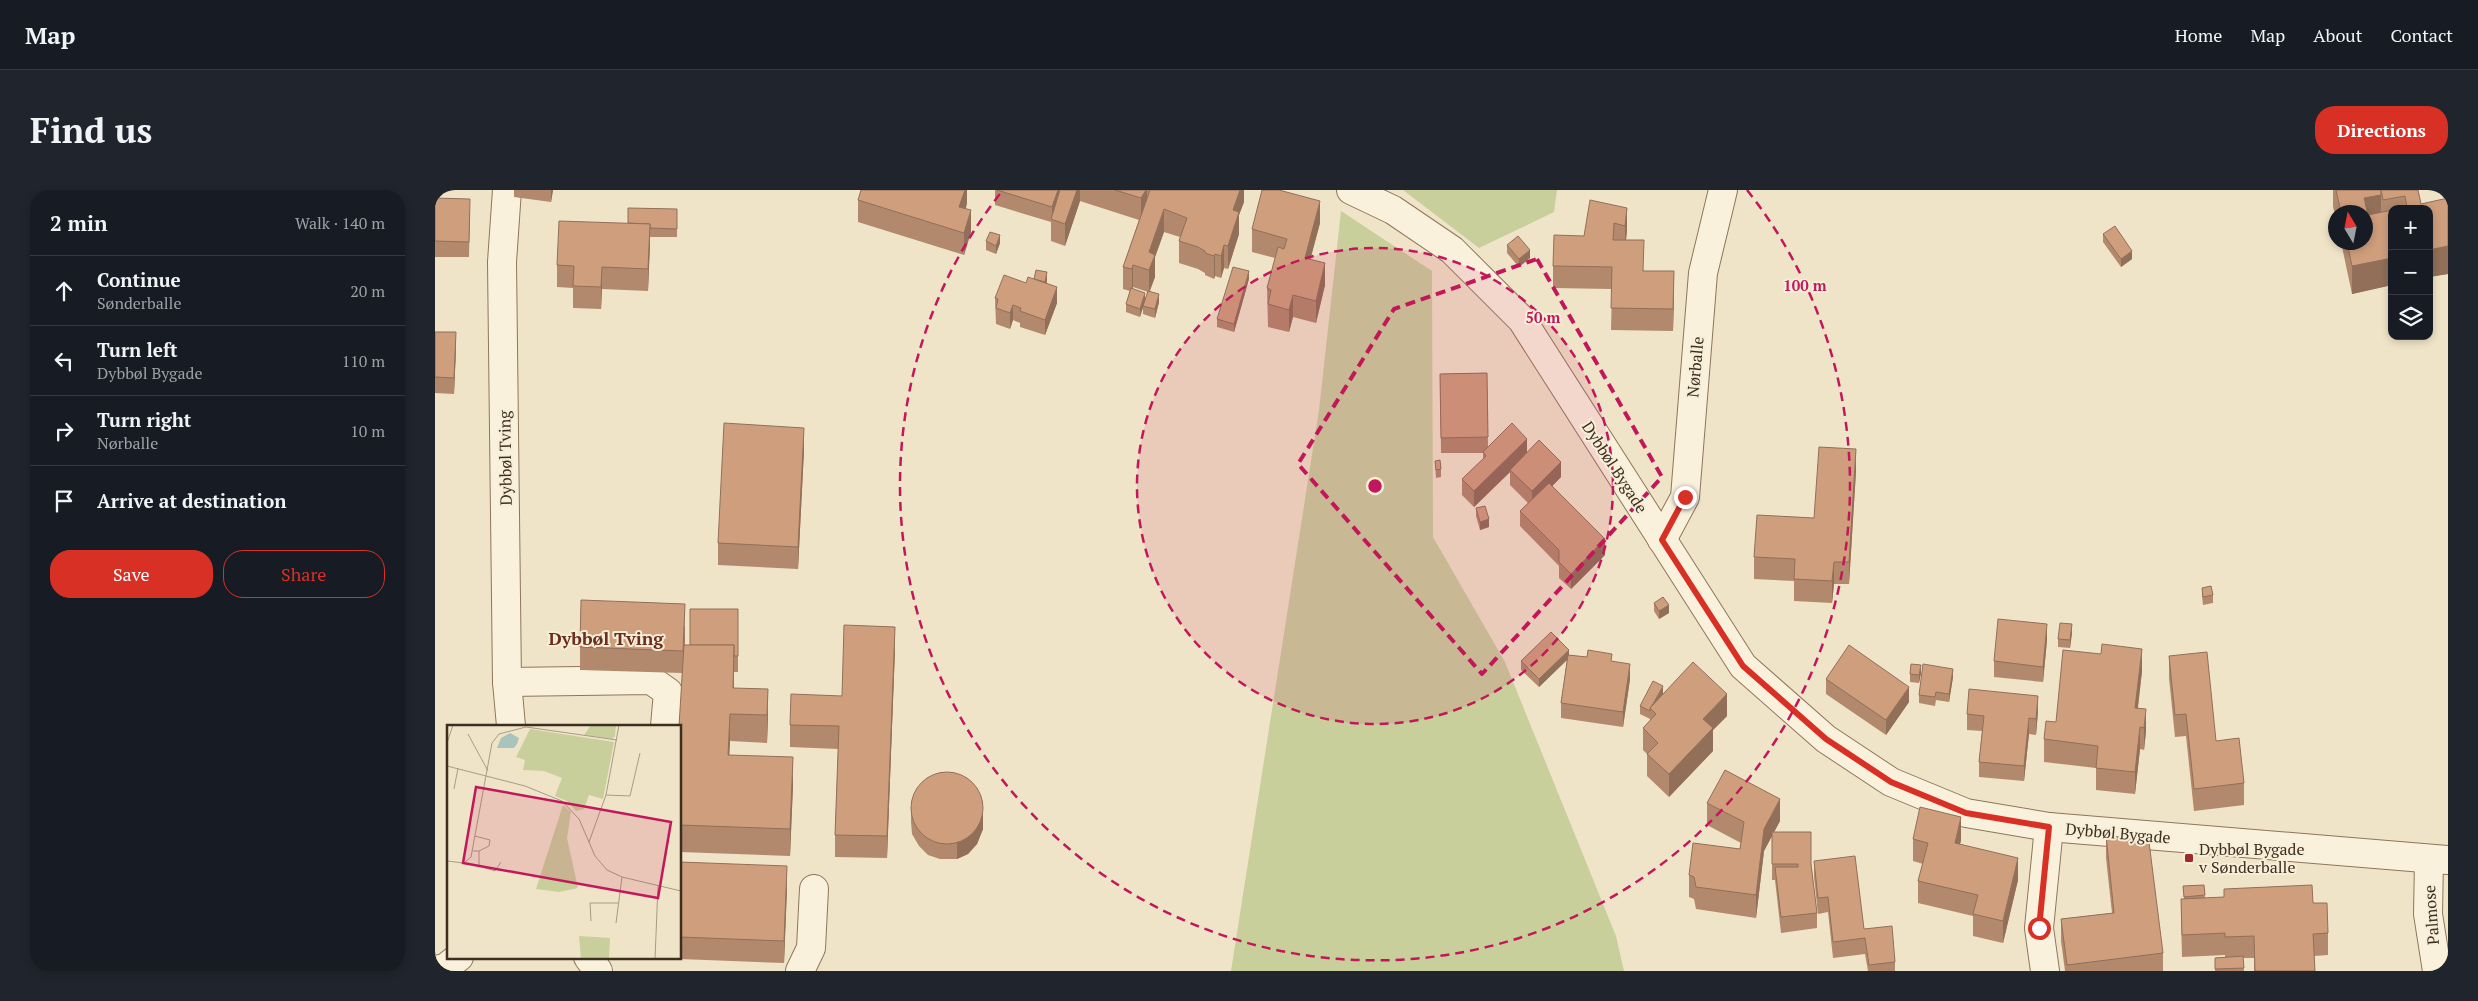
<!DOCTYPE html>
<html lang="en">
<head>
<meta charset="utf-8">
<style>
  body { margin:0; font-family:"PT Serif",serif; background:#20242c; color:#f1f3f6 }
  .controls { position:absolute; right:15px; top:15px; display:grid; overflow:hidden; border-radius:10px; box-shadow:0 2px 8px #0003 }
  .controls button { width:45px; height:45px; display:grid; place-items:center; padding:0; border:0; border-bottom:1px solid #363941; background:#171b24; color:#f1f3f6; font:25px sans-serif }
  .compass { position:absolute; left:1893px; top:15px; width:45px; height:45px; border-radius:50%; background:#171b24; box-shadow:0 2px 8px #0003; rotate:350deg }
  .stop { position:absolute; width:15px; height:15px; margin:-11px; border:4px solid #d93025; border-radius:50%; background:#fff }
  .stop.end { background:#d93025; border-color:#fff; box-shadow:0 1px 5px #0008 }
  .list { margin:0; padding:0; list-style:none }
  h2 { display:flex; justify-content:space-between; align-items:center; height:65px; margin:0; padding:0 20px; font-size:21px }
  h2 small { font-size:16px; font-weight:400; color:#9ea1a6 }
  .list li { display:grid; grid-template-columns:32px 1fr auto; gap:15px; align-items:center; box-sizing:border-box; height:70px; padding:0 20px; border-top:1px solid #363941 }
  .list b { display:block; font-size:19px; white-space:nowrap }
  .list p { margin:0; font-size:16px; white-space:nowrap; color:#9ea1a6 }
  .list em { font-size:16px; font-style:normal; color:#9ea1a6 }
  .actions { display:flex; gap:10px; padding:15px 20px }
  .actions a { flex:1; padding:11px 0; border:1px solid #d93025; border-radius:20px; text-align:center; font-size:18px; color:#d93025 }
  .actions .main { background:#d93025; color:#fff }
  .icon { flex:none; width:28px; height:28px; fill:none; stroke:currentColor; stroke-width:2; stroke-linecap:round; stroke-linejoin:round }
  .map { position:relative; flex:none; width:2013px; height:781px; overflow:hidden; border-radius:20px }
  header { display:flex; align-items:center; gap:30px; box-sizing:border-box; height:70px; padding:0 25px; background:#171b24; border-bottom:1px solid #363941 }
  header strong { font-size:24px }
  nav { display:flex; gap:28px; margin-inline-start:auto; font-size:18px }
  .intro { display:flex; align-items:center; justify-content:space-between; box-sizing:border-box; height:120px; padding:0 30px }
  h1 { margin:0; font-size:35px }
  .button { padding:12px 22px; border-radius:20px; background:#d93025; color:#fff; font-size:18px; font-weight:700 }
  main { display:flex; gap:30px; padding:0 30px }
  aside { flex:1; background:#171b24; border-radius:20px; box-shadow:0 2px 8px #0003 }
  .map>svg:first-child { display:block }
</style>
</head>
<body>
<header>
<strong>Map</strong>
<nav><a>Home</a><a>Map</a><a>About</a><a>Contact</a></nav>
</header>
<div class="intro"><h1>Find us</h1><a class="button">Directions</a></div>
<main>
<aside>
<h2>2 min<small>Walk · 140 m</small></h2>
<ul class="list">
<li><svg class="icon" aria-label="ahead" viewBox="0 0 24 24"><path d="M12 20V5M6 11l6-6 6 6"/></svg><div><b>Continue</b><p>Sønderballe</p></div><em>20 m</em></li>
<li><svg class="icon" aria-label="left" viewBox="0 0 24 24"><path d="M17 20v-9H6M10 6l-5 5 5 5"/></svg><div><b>Turn left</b><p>Dybbøl Bygade</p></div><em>110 m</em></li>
<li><svg class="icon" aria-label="right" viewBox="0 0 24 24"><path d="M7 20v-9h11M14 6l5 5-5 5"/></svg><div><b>Turn right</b><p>Nørballe</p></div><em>10 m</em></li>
<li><svg class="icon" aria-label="arrive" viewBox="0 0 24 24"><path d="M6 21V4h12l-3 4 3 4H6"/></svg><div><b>Arrive at destination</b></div></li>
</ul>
<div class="actions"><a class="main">Save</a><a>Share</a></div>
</aside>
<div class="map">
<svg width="2013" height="781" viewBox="0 0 2013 781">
  <rect width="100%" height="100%" fill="#f0e4c8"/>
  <g fill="#c9cf9b">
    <polygon points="968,0 1122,0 1119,22 1044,58"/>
    <polygon points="906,21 997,81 998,347 1070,472 1181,746 1189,781 796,781 884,220"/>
  </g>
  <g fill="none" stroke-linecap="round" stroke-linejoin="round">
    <defs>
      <g id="minor">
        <polyline points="72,0 67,72 72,492 76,536"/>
        <polyline points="916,0 958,20 1017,60 1087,130 1308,476 1391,549 1456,592 1531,623 1614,637 2013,670"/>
        <polyline points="1227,350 1250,307 1268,83 1288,0"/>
        <polyline points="72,492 216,490 233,502 230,536"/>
        <polyline points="1994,670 1993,724 2002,781"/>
        <polyline points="153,767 163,781"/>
        <polyline points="0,780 10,778 24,767"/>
        <polyline points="365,781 376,758 379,699"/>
        <polyline points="1610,781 1604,738 1614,637"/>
      </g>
    </defs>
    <use href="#minor" stroke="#8d765c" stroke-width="30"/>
    <use href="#minor" stroke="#faf1dc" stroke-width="28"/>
  </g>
  <g fill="#b2896c" fill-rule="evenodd">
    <polygon points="79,0 118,0 116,12 79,7"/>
    <polygon points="532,0 532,13 531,19 536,42 529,65 423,32 423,10"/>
    <path d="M560,0H809V12L804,25V44L793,79L789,78L786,88L780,86L779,89L770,85V83L763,79L744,73V51L745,47L729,42L720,67V87L715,101L724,112L720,128L708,124V117L705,127L691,122V114L695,101L688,99V77L704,30L645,11L630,56L616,51V32L560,15ZM698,97L713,102L710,109L698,99Z"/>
    <polygon points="1898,0 1983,0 1986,14 2013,8 2013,84 1994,87 1994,19 1957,19 1957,95 1917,104 1906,52 1930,52 1930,22 1900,22 1900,26 1898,16"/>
    <polygon points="0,8 35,24 34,67 0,67"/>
    <polygon points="1192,18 1192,40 1191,50 1209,81 1239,104 1238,141 1176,140 1177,99 1118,98 1118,76 1149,46"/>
    <polygon points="242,19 242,47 215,47 213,101 167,99 166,119 138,118 138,98 122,97 122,75 193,33"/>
    <polygon points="885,33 875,69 890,95 881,133 858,127 854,142 833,137 832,98 840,68 817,62 817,39"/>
    <polygon points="1668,44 1697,69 1686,77 1668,52"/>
    <polygon points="551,51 565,53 561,64 551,60"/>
    <polygon points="1072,55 1095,68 1084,77 1072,63"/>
    <polygon points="599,89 612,90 612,94 622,113 610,145 585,137 585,133 578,130 575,139 561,134 560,108"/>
    <polygon points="814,89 799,142 782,137 782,129"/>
    <polygon points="0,142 21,158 19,204 0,203"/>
    <polygon points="1052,183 1053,257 1092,262 1126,287 1117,296 1170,365 1136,399 1124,388 1124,376 1085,336 1085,321 1093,313 1075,295 1075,282 1039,317 1027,305 1027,289 1048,269 1048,263 1006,263 1005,184"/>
    <polygon points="369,260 363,379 283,375 283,353"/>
    <polygon points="1000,271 1006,279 1006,287 1001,288"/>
    <polygon points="1421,281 1414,394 1399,394 1397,413 1359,411 1359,391 1319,389 1319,367 1379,328"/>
    <polygon points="1041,318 1054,337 1045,340 1041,326"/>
    <polygon points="1767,398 1778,405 1778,413 1768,415 1767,406"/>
    <polygon points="1219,413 1234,423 1224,429 1219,421"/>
    <polygon points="303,419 303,482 299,482 299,498 333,526 332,553 295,551 294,565 358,595 355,666 245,662 245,536 247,483 145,480 145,457 250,436 250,455 255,455"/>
    <polygon points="1637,443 1635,458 1623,457 1623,449"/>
    <polygon points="1612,450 1608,492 1559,487 1559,471"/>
    <polygon points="460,459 452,668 400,667 400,645 403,559 355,557 355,535 407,506"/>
    <polygon points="1134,465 1177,471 1195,489 1188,537 1126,528 1126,513 1132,470 1104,497 1086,480 1086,471"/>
    <polygon points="1734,466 1781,551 1809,593 1809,615 1759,621 1751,546 1740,547 1734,488"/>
    <polygon points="1707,481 1703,518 1711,541 1709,560 1705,559 1700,604 1661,600 1661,578 1609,572 1609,549"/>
    <polygon points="1486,483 1484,493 1475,492 1475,484"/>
    <polygon points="1518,487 1514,512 1501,510 1500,516 1484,513 1484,505"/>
    <polygon points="1391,489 1474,512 1451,545 1391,504"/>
    <polygon points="1227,504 1292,526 1278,540 1278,561 1234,607 1212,586 1212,564 1208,560 1208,538 1215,531 1215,529 1205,524 1205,516"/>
    <polygon points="1603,521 1601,545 1594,544 1589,591 1544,587 1544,572 1547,541 1532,540 1532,524"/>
    <polygon points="1272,613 1345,631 1339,642 1376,674 1382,723 1382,738 1346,743 1340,690 1337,690 1337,646 1329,661 1321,728 1261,719 1259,709 1254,707 1254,685 1305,659 1306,653 1272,635"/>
    <polygon points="476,616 548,639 542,654 533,664 522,669 505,669 493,665 484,656 477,644 476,632"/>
    <polygon points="1671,645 1728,763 1728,781 1630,781 1626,751 1626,729 1677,723 1671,668"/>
    <polygon points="1478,649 1526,650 1525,654 1583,690 1568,753 1538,746 1538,726 1483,713 1483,691 1488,674 1478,671"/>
    <polygon points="1379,671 1429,739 1460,772 1460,781 1433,781 1430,764 1398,768 1393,722 1383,724 1379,687"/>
    <polygon points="245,672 352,698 349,773 193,767 245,767"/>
    <polygon points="1769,695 1770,708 1878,713 1893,743 1893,765 1879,766 1880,781 1819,781 1819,768 1808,768 1809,781 1780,781 1780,768 1790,767 1790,765 1747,767 1746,731 1746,709 1749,709 1748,696"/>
  </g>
  <g fill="#916f58">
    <polygon points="116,0 118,0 116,12"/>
    <polygon points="530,0 532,0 532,13 524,39 524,17"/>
    <polygon points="623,0 628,0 617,29 617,17"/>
    <polygon points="642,0 645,0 645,11 630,56 630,34"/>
    <polygon points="711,0 712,0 712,20 706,30 706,8"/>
    <polygon points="805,0 809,0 809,12 804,25 804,44 793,79 793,56 798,20"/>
    <polygon points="1946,5 1946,32 1930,35 1929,8"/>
    <polygon points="885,11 885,33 870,90 870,68"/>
    <polygon points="1192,18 1192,40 1190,59 1190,36"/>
    <polygon points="729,19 729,42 720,67 720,87 714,102 714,62"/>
    <polygon points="536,20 536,42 529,65 529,43"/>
    <polygon points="215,34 215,56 213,101 213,79"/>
    <polygon points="565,45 565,53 561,64 561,56"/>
    <polygon points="789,55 789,78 786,88 786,66"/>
    <polygon points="2013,56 2013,84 1994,87 1994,60"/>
    <polygon points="1095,60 1095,68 1084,77 1084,69"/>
    <polygon points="1697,61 1697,69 1686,77 1686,69"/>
    <polygon points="780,64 780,86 779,89 779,66"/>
    <polygon points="1957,68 1957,95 1917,104 1917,76"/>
    <polygon points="890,73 890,95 881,133 881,111"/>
    <polygon points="698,75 698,97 697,101 697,79"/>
    <polygon points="167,77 167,99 166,119 166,97"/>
    <polygon points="814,81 814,89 799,142 799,134"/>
    <polygon points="1239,81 1239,104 1238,141 1238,119"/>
    <polygon points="612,82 612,90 610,100 610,92"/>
    <polygon points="622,97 622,113 610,145 610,130"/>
    <polygon points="710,103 710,111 705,127 705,119"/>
    <polygon points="724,104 724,112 720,128 720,119"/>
    <polygon points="858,105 858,127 854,142 854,120"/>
    <polygon points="578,115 578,130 575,139 575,123"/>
    <polygon points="21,142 21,158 19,204 19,188"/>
    <polygon points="369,238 369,260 363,379 363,357"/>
    <polygon points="1092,249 1092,265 1075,280 1075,282 1039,317 1039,301"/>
    <polygon points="1421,259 1421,281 1414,394 1414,372"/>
    <polygon points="1126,272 1126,287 1097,317 1097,301"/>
    <polygon points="1054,329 1054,337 1045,340 1045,332"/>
    <polygon points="1170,349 1170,365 1136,399 1136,384"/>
    <polygon points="1399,372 1399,394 1397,413 1397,391"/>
    <polygon points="250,414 250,436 249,483 249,461"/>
    <polygon points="1234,415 1234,423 1224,429 1224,421"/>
    <polygon points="1612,434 1612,450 1608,492 1608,477"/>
    <polygon points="1637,434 1637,443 1635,458 1635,450"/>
    <polygon points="460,437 460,459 452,668 452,646"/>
    <polygon points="299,455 299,482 298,525 298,498"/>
    <polygon points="1707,459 1707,481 1700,540 1700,518"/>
    <polygon points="1134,460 1134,468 1104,497 1104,489"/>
    <polygon points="1195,474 1195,489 1188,537 1188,522"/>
    <polygon points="1486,475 1486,483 1484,493 1484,485"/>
    <polygon points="1518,479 1518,487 1514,512 1514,504"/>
    <polygon points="1228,496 1228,504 1216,519"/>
    <polygon points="1474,497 1474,512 1451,545 1451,530"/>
    <polygon points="333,499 333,526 332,553 332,525"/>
    <polygon points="1292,504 1292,526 1278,540 1278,561 1234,607 1234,584 1268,529"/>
    <polygon points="1603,506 1603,521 1601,545 1601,529"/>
    <polygon points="1711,519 1711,541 1709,560 1709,538"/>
    <polygon points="295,524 295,551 293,592 293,565"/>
    <polygon points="1594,528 1594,544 1589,591 1589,576"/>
    <polygon points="1705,537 1705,559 1700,604 1700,582"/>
    <polygon points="358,567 358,595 355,666 355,639"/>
    <polygon points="1345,609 1345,631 1329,661 1321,728 1321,705 1329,639"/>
    <polygon points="548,624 548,639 542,654 533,664 522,669 522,653"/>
    <polygon points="1526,627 1526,650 1520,675 1520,653"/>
    <polygon points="1583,668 1583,690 1568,753 1568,731"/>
    <polygon points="352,676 352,698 349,773 349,751"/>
  </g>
  <g fill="#cf9f7d" stroke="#916f58">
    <polygon points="426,0 530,0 524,17 536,20 529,43 423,10"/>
    <polygon points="562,0 623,0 617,17"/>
    <polygon points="625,0 642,0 630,34 616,29"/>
    <polygon points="680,0 711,0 706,8"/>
    <polygon points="715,0 805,0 798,20 804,22 793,56 789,55 786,66 780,64 779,66 770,63 770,61 763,57 744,51 752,28 729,19 714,62 720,65 714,80 698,75 697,79 688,77"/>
    <polygon points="827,0 844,0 885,11 870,68 890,73 881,111 858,105 854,120 833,114 836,100 832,98 843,57 849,59 852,49 817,39"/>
    <polygon points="1901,0 1946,0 1946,5 1929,8 1933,25 1957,20 1957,68 1917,76 1912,52 1930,52 1930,22 1906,22"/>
    <polygon points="1946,0 1983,0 1986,14 2013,8 2013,56 1994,60 1994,19 1962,19 1972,17 1970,6 1948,10"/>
    <polygon points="0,8 35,9 34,52 0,51"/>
    <polygon points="1155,10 1192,18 1190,36 1179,33 1178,50 1209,50 1208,81 1239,81 1238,119 1176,118 1177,77 1118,76 1119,45 1149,46"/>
    <polygon points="193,18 242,19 242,39 215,38 215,34 193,33"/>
    <polygon points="124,31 215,34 213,79 167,77 166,97 138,96 139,76 122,75"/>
    <polygon points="1680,36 1697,61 1686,69 1668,44"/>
    <polygon points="555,42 565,45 561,56 551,51"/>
    <polygon points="1083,46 1095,60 1084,69 1072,55"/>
    <polygon points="798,77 814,81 799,134 782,129"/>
    <polygon points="601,80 612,82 610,92 599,89"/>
    <polygon points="569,85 591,93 593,87 622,97 610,130 585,121 586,118 578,115 575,123 561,118 563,109 560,108"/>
    <polygon points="696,98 710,103 705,119 691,114"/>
    <polygon points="713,101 724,104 720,119 708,116"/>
    <polygon points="0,142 21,142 19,188 0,187"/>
    <polygon points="1052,183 1053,247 1006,248 1005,184"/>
    <polygon points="289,233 369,238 363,357 283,353"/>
    <polygon points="1077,233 1092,249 1039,301 1027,289 1051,266 1048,262"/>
    <polygon points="1104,250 1126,272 1097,301 1075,280"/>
    <polygon points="1384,257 1421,259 1414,372 1399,372 1397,391 1359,389 1360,369 1319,367 1322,325 1379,328"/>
    <polygon points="1005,270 1006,279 1001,280 1000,271"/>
    <polygon points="1114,293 1170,349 1136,384 1124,372 1124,360 1085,321"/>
    <polygon points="1050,316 1054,329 1045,332 1041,318"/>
    <polygon points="1776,396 1778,405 1768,407 1767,398"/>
    <polygon points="1228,407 1234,415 1224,421 1219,413"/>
    <polygon points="146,410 250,414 248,461 145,457"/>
    <polygon points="255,419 303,419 303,466 299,466 299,455 255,455"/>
    <polygon points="1563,429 1612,434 1608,477 1559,471"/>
    <polygon points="1625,433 1637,434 1635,450 1623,449"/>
    <polygon points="409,435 460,437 452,646 400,645 404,536 355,535 356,504 407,506"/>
    <polygon points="1116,442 1134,460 1104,489 1086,471"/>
    <polygon points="1667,454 1707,459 1700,518 1711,519 1709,538 1705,537 1700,582 1661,578 1663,556 1609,549 1611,531 1621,532 1628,460 1666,464"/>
    <polygon points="249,455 299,455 298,498 333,499 332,525 295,524 293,565 358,567 355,639 245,635 245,536 244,536"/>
    <polygon points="1414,455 1474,497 1451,530 1391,489"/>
    <polygon points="1153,460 1177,464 1176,471 1195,474 1188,522 1126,513 1133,465 1152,467"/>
    <polygon points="1772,462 1781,551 1804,548 1809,593 1759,599 1751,524 1740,525 1734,466"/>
    <polygon points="1258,472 1292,504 1268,529 1278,538 1234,584 1212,564 1223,553 1208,538 1221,524 1215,518"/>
    <polygon points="1476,474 1486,475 1484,485 1475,484"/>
    <polygon points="1488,474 1518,479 1514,504 1501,502 1500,507 1484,505"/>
    <polygon points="1218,491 1228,496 1218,514 1215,518 1215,521 1205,516"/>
    <polygon points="1534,499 1603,506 1601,529 1594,528 1589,576 1544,572 1549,526 1532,524"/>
    <polygon points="1290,580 1345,609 1329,639 1321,705 1261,697 1259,687 1254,685 1258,653 1305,659 1309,632 1272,613"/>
    <circle cx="512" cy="618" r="36"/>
    <polygon points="1485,617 1526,627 1520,653 1583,668 1568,731 1538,724 1543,705 1483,691 1493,653 1478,649"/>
    <polygon points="1337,642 1376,642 1376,674 1382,723 1346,727 1340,677 1363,677 1363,674 1337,674"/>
    <polygon points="1671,645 1714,652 1728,763 1632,775 1626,729 1679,723"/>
    <polygon points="1420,666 1429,739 1457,736 1460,772 1434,775 1430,748 1398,752 1393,707 1383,708 1379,671"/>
    <polygon points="245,672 352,676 349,751 245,747"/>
    <polygon points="1769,695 1770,705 1749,707 1748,696"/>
    <polygon points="1877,695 1878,713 1892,713 1893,743 1878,744 1880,781 1820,781 1819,746 1790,747 1790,743 1747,745 1746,709 1789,707 1789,699"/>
    <polygon points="1808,766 1809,778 1780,779 1780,768"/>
  </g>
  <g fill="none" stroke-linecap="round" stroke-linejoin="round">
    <polyline stroke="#d93025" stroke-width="6" points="1250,307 1227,350 1308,476 1391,549 1456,592 1531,623 1614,637 1604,738"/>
  </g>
  <path fill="none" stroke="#c2185b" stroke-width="4" stroke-dasharray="10 6" stroke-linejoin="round" d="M1102,69L1227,287L1047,484L863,274L959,119Z"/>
  <circle cx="940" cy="296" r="238" fill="#c2185b" fill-opacity=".12"/>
  <g fill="none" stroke="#c2185b" stroke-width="2.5" stroke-dasharray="9 6">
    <circle cx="940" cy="296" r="238"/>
    <path d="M1312 0A475 475 0 1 1 568 0"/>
  </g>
  <rect fill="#9e2a2b" stroke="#f7eed8" stroke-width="2" x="1749" y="663" width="10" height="10" rx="2.5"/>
  <g text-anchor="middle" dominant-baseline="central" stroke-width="4" stroke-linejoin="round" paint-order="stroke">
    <g font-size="16" fill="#3d2e20" stroke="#f7eed8">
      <text transform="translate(1260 177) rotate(-85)">Nørballe</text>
      <text transform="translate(70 268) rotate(-91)">Dybbøl Tving</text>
      <text transform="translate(1180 277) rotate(57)">Dybbøl Bygade</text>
      <text transform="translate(1683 643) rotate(5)">Dybbøl Bygade</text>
      <text transform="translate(1996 725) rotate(-94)">Palmose</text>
    </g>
    <g font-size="16" fill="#3d2e20" stroke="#f7eed8" text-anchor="start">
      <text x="1764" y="659">Dybbøl Bygade<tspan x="1764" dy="18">v Sønderballe</tspan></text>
    </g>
    <g font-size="18" font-weight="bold" fill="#6b2e1e" stroke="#f7eed8">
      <text x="171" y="448">Dybbøl Tving</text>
    </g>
  </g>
  <g transform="translate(12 535)">
    <rect width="234" height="234" fill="#f0e4c8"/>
    <path d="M144,0H169L168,11L165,14L137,10ZM83,4L167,17L156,74L142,70L137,84L129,86L120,76L108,71L115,53L97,46L76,45L78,35L69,32ZM116,80L124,87L120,113L131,163L112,167L89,164ZM132,211L163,213L162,234H134Z" fill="#c9cf9b"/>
    <path d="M63,8L72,13L70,19L67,23H50L54,13Z" fill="#a9c4bc"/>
    <path fill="none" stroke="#a89b85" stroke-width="1" d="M21,9L41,46M0,18L6,0M0,41L78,61L115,76L132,94L148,131L160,145L175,152L234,166M7,64L11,43M159,70L183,71L193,28M28,111L43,115L42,121L32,126M142,117L159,70L172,0M26,126H32V141L48,146L54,137M0,136L17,138L24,132L45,18L52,9L79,2L170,15M144,196L143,178H171M169,198L175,152M208,234L211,161"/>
    <path fill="#c2185b" fill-opacity="0.15" stroke="#c2185b" stroke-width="2.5" d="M29,62L224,97L211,173L16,138Z"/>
    <rect width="234" height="234" fill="none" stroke="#3d2e20" stroke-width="2.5"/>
  </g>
  <circle cx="940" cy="296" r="8" fill="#c2185b" stroke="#f7eed8" stroke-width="2.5"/>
  <g font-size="15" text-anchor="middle" font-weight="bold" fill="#c2185b" stroke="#f7eed8" stroke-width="4" stroke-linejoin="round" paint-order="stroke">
    <text x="1370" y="101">100 m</text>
    <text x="1108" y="133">50 m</text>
  </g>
</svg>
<div class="controls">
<button>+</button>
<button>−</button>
<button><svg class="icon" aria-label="layers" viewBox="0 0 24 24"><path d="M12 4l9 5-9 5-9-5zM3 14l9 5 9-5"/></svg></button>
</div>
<svg class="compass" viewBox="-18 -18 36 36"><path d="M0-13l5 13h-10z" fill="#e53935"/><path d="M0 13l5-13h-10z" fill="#9ea1a6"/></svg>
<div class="stop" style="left:1604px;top:738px"></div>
<div class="stop end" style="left:1250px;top:307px"></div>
</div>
</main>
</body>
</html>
